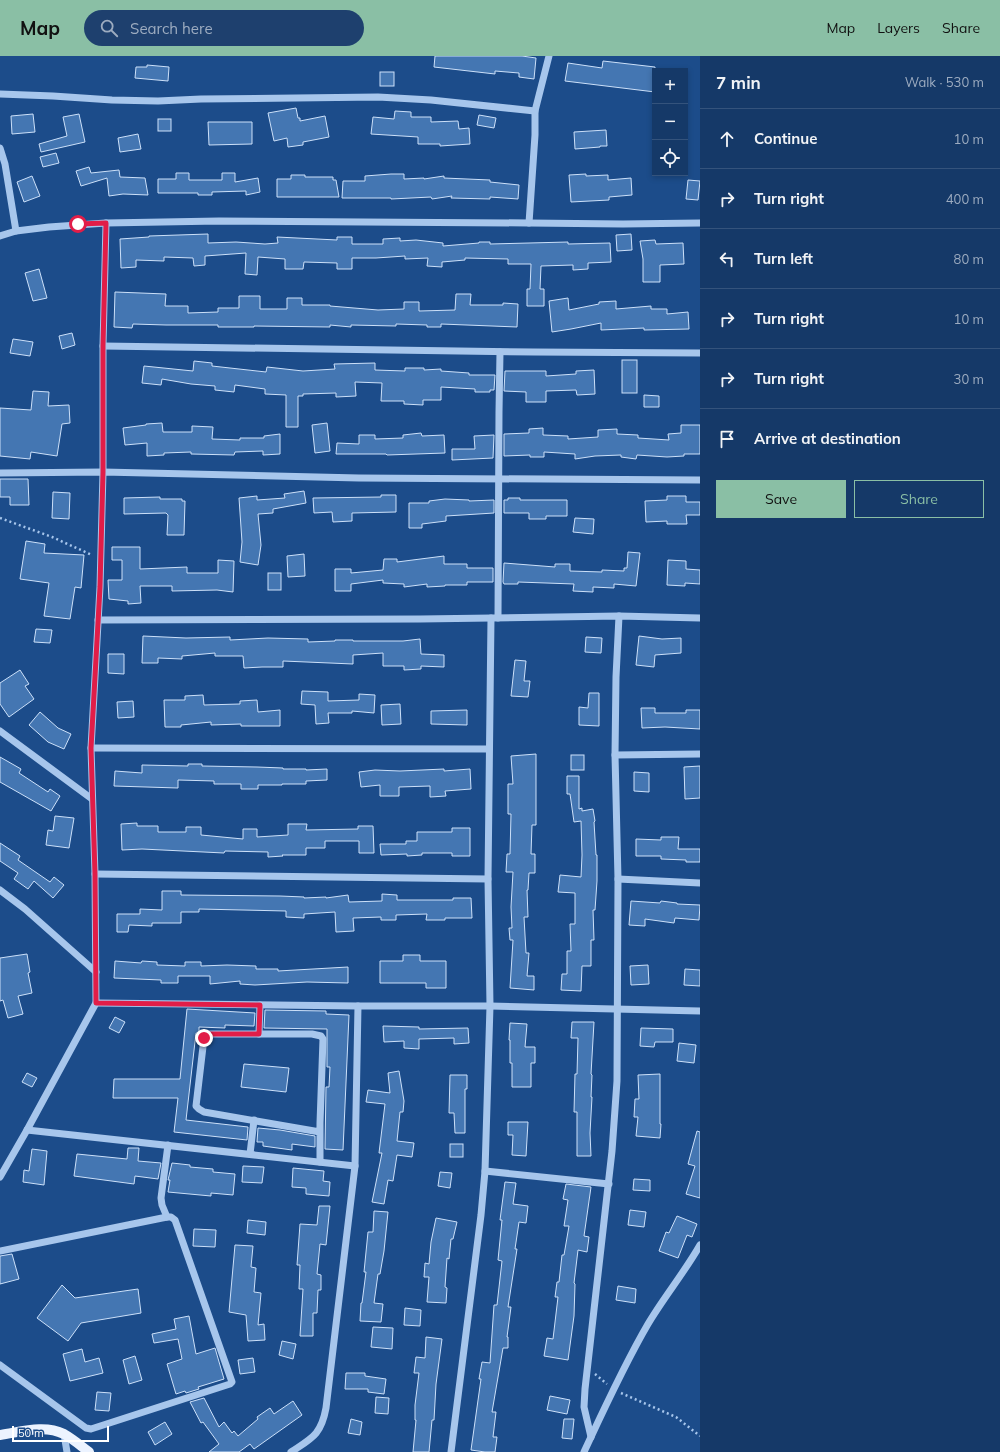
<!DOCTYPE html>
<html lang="en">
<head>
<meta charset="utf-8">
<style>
  body { margin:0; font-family:Mulish,sans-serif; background:#1e406e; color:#f1f3f6 }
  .controls { position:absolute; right:12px; top:12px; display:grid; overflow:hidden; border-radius:0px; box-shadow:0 2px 6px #0003 }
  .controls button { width:36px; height:36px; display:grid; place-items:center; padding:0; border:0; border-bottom:1px solid #34537c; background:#153968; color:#f1f3f6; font:20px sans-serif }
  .scale { position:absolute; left:12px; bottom:10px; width:97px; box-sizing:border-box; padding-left:4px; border:2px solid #fff; border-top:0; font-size:11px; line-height:14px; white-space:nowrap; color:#fff; -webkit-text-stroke:3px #1c4c8a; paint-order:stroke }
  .stop { position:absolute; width:12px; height:12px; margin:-9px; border:3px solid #e11d48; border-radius:50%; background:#fff }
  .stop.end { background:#e11d48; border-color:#fff; box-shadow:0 1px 4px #0008 }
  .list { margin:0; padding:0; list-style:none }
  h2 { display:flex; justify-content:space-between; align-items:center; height:52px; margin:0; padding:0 16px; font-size:17px }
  h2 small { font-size:13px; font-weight:400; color:#9dacc0 }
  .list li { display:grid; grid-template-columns:26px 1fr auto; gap:12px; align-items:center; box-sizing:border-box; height:60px; padding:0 16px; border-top:1px solid #34537c }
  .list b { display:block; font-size:15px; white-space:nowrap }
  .list em { font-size:13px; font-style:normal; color:#9dacc0 }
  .actions { display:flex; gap:8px; padding:12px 16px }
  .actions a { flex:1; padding:9px 0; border:1px solid #8abfa5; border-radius:0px; text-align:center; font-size:14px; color:#8abfa5 }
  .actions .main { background:#8abfa5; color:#111 }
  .icon { flex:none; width:22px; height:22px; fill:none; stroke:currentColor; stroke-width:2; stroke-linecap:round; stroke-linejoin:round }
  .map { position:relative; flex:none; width:700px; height:1396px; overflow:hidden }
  header { display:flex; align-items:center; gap:24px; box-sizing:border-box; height:56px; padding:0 20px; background:#8abfa5; color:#111 }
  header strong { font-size:19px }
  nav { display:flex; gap:22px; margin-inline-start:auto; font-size:14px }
  .search { width:280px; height:36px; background:#1e406e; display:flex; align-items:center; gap:10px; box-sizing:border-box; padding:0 14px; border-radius:22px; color:#9dacc0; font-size:15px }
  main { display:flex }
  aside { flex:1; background:#153968 }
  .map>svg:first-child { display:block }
</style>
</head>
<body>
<header>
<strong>Map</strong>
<div class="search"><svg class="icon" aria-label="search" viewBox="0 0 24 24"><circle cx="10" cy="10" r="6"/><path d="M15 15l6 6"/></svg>Search here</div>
<nav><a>Map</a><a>Layers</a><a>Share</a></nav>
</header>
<main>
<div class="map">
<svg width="700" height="1396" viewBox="0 0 700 1396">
  <rect width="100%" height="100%" fill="#1c4c8a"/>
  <g fill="#4476b2" stroke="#cce0f9">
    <polygon points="435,0 522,0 536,2 534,23 519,21 519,17 495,15 495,18 434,11"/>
    <polygon points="603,5 655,11 655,36 565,25 568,7 602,12"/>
    <polygon points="147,9 169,11 168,25 135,22 136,11 147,11"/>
    <rect x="380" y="16" width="14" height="14"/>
    <polygon points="296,52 298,62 300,62 300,65 325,60 329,81 303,86 303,89 288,91 287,82 274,85 268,57"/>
    <polygon points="395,55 411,56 411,61 431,61 431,66 458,65 459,73 469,72 470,88 440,90 440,88 418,88 418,81 371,78 373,61 394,63"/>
    <polygon points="33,58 35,76 12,78 11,60"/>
    <polygon points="79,58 85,86 41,96 39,88 67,80 63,61"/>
    <polygon points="479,59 496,62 494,72 477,69"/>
    <rect x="158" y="63" width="13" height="12"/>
    <polygon points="208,66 252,66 252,88 209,89"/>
    <polygon points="606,74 607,90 600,90 600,91 575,93 574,76"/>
    <polygon points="138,78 141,93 120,96 118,82"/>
    <polygon points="56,97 59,107 43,111 40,101"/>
    <polygon points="89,111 91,117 119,114 120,121 145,122 148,139 123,138 109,140 107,122 81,130 76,115"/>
    <polygon points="176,117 189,117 189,124 222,124 222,117 235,117 235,126 258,122 260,136 246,139 246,135 212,136 212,139 198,139 198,137 158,137 158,123 176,123"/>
    <polygon points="391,118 404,118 404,123 424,122 424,123 444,120 444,122 490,124 490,126 519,129 518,143 490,141 490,143 451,142 452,140 432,143 431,141 391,143 391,142 342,142 343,125 365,125 365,120"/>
    <polygon points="586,118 586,120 608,119 608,124 631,122 632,139 609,141 609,144 571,146 569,119"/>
    <polygon points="291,119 305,119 305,121 333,121 333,124 336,124 339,141 277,141 277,123 291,123"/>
    <polygon points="32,120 40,140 24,146 17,126"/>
    <polygon points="688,124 700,125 698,144 686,143"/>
    <polygon points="208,178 208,187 236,186 265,188 278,187 277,181 337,184 337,181 352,181 352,188 383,188 383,183 400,182 400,185 416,184 443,187 443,190 479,187 479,186 490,186 490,188 568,186 568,188 610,187 611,206 588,207 588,213 573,214 573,209 541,210 540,233 544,233 544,250 527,250 527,233 530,233 531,208 508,208 508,203 465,202 465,204 442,206 442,211 427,210 428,202 405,203 405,200 376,202 352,202 352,213 337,213 337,207 304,206 303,213 285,213 285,203 258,201 257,219 245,218 246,197 205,200 205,209 194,210 193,202 164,201 164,205 136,204 136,211 121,212 120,183 149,181 149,180"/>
    <polygon points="631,178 632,194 617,195 616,179"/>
    <polygon points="655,184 656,188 683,187 684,208 660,209 660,226 643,226 643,203 640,185"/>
    <polygon points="39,213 47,242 33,245 25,217"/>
    <polygon points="115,236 166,238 165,250 188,250 188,257 218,256 218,252 239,252 239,240 260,240 260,253 287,253 287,242 302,242 302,249 330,249 330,250 378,254 404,253 404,246 419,246 419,255 455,254 456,238 471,238 470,249 503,249 503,247 518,248 517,271 441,268 441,271 427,271 427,269 396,268 396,270 351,269 351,271 330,269 330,271 254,270 254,271 218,271 218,269 166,269 133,268 132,272 114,271"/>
    <polygon points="568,242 569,254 599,248 599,246 616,245 616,253 651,250 651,253 667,253 667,258 688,256 689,273 644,274 644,272 601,274 601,267 571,273 552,276 549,245"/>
    <polygon points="72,277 75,289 62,293 59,280"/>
    <polygon points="13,283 33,286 30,300 10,297"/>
    <rect x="622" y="304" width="15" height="33"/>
    <polygon points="194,305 212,307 212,310 266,316 267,311 303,315 335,313 334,308 375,307 375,314 405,315 405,312 424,312 424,314 441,313 441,315 469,317 469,319 495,319 494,334 490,334 490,336 475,336 475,333 441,331 441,344 423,344 423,349 404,348 404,345 381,345 382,327 355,326 356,340 336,341 336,337 303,338 303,340 298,340 298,371 286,371 286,339 265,338 265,333 235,329 234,336 215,334 215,330 191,328 162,323 161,329 142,327 144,310 193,315"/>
    <polygon points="594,314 595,338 577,339 576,334 546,335 546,346 526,346 526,336 504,335 505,315 546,315 546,320 576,318 576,315"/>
    <polygon points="33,335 49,336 48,350 69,349 70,367 62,368 57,400 31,396 30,403 0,400 0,352 31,354"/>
    <polygon points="644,339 659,340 659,351 644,351"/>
    <polygon points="162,367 163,376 192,376 192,370 213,371 212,383 240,384 240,382 264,382 264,380 280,378 280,398 263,399 263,395 235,396 234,399 191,398 191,396 164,397 164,399 147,400 147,387 125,389 123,372 146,369 146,368"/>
    <polygon points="327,367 330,395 315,397 312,369"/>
    <polygon points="681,369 700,369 700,398 684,398 684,400 667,401 637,399 636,403 621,401 621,399 595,400 575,403 575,398 544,396 544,401 530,401 530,399 504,400 504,378 529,377 529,373 543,372 543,379 568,380 568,383 598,381 598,374 617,373 617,378 638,379 638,382 669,384 668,378 681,377"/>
    <polygon points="421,377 422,380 444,379 445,397 387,399 386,398 336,398 337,387 359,388 359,379 375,379 375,383 403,382 403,379"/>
    <polygon points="494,379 493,402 452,404 452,393 475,393 474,380"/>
    <polygon points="0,423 28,423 29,449 10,449 10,441 0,441"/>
    <polygon points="304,435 306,447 273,453 273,457 258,458 261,489 258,509 240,506 242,486 239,442 257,440 257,444 285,442 284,438"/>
    <polygon points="53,436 70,437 69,463 52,462"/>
    <polygon points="381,439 396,439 396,456 352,457 352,465 333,466 332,456 314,457 313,442 381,441"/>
    <polygon points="667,440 686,440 686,446 700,446 700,459 686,459 687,468 667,468 667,465 646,466 645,445 667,444"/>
    <polygon points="160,441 160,443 182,443 182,445 185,445 184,479 167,479 168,459 166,457 124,458 124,442"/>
    <polygon points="508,442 520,442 520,444 567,444 567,460 546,460 546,463 529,463 529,457 504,457 504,444 508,444"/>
    <polygon points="445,443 469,444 469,445 494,444 494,457 446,460 446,465 422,468 422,472 409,472 409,447 429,447 429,445"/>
    <polygon points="575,462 594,463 593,478 573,476"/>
    <polygon points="26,485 45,488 44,497 84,499 81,532 75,531 70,563 44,560 49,527 20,523"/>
    <polygon points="112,491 140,491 140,513 187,511 187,517 218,517 218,504 234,505 233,536 217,534 172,535 172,530 140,530 141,547 128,548 128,545 109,543 108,524 122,524 122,504 112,504"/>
    <polygon points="628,496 640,497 636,530 614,528 614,532 593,531 593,536 573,535 574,528 518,526 518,528 504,528 503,526 504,507 555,511 555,508 570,508 570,515 602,516 602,514 624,515 624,512 627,512"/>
    <polygon points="304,498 305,520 288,521 287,500"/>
    <polygon points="444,500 444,508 467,508 467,512 493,512 493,526 467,526 467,529 445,529 445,530 427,531 427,528 404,531 404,528 383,527 383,524 351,528 351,535 335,535 335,513 351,513 351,517 383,514 384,503 397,503 397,506"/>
    <polygon points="668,504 686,505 686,513 700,514 700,528 685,527 685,530 667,529"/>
    <rect x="268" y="517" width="13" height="17"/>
    <polygon points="36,573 52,574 50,587 34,586"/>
    <polygon points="143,580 186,582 230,581 230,584 268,582 308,583 308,586 335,585 335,584 353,584 353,585 403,585 420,583 421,598 444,599 444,611 421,610 421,613 404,614 404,610 383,610 383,597 353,599 353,608 283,605 283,611 262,611 244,612 243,600 215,600 215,597 182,600 182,603 158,602 158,607 142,607"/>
    <polygon points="639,580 662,583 681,582 681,597 655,599 654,611 636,609"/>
    <polygon points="586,581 602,582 601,597 585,596"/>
    <polygon points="108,598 124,598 124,618 108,617"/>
    <polygon points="515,604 526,605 524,625 530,625 528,641 511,640"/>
    <polygon points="20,614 29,628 25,630 34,643 9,661 0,648 0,627"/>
    <polygon points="302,635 328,636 328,645 359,644 359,638 375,639 374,657 352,655 352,657 328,657 329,667 316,668 315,649 301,648"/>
    <polygon points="589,637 599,637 599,670 579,669 579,651 588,652"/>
    <polygon points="203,639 204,649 240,648 240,645 257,644 258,656 280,654 280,670 241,670 241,668 211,669 211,666 181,669 181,671 165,671 164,644 185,644 185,640"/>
    <polygon points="133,645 134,661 118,662 117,646"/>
    <polygon points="400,648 401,668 382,669 381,649"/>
    <polygon points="641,652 655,652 655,657 686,657 686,654 700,654 700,673 665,671 642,672"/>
    <polygon points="467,654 467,669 431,668 431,655"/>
    <polygon points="40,656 58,672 71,678 64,693 48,686 29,669"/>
    <polygon points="536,698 536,769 532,769 531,798 535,798 535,817 529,817 528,834 527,834 528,861 524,861 526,897 529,897 527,920 534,920 534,934 510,932 513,884 510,884 509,872 512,872 511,851 513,816 506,816 507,798 510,798 511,758 508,758 508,728 513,728 511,700"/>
    <rect x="571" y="699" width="13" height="15"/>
    <polygon points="0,701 21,713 19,717 48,736 50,733 60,740 51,755 0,726"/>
    <polygon points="188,708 202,708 202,710 257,711 283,712 283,713 306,713 306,714 327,713 327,724 306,725 306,728 282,728 282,729 258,729 258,733 241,733 241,728 214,728 214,725 178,724 178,732 114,730 115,715 142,717 142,709 188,710"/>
    <polygon points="700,710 700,742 685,743 684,711"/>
    <polygon points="444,713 444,715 470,713 471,733 445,735 446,740 430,741 430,730 399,731 399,740 380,740 380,729 361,731 359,716 375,714 400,715"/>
    <polygon points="634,716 649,717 649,736 634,735"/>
    <polygon points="567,720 579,720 579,753 582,752 582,755 593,753 595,765 594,766 596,799 597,799 597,825 595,854 593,854 594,884 591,884 591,910 582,910 581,935 561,934 562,918 567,918 567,895 571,895 570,868 575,868 575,837 558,836 560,819 581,821 582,799 581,765 574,766 570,738 567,738"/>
    <polygon points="55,760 74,762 69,792 46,789 48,774 53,775"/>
    <polygon points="137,767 137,770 158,770 158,776 186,776 186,771 201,771 201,779 243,783 243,773 257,773 257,781 288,779 288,768 307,768 306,774 358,773 358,770 373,770 374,797 359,797 359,785 325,785 325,792 306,792 306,799 282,799 283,800 268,801 268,796 225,795 224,797 142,793 122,794 121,768"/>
    <polygon points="452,772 470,772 470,800 452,800 452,797 422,797 422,799 407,800 407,798 381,799 380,788 406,788 406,785 417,785 417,776 452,776"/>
    <polygon points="661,781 679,781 678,793 700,793 700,806 686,806 686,804 661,803 661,800 636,800 636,783 661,784"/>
    <polygon points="0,787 20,800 18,804 50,826 54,821 64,829 53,842 34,825 28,833 14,823 18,817 0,805"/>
    <polygon points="162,835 181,835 181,839 280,840 304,841 304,842 326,841 326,842 348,839 349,846 382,845 382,838 397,839 397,844 453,844 453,842 471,842 472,862 445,862 445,864 426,864 427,858 396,859 396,864 381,864 381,861 353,862 354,875 336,876 335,856 304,858 304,862 286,861 286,855 199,853 199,856 181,856 181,867 152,867 152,870 129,869 128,876 117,876 117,858 140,858 140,853 162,854"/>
    <polygon points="631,845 660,847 661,845 677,847 677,848 700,849 699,864 675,862 674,867 645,863 645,870 629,869"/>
    <polygon points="27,898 30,916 28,917 32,937 18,940 23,958 8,962 3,944 0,945 0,902"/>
    <polygon points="403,899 420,899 420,905 446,905 446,932 426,932 426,927 380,927 380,905 403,905"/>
    <polygon points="115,905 141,907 142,905 157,906 157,909 185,910 185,906 201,906 201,910 227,909 256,910 256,913 278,913 278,915 348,911 348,927 307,926 255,929 240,928 240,925 210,928 210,920 178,920 178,927 161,927 161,924 114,922"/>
    <polygon points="648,909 649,928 631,929 630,910"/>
    <polygon points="685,913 700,914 700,930 684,929"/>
    <polygon points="187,953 255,957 254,970 225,969 225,972 199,971 199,977 196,977 186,1064 248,1071 247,1084 174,1076 178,1042 113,1042 114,1023 180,1023"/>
    <polygon points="265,954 326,955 326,958 349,959 343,1094 325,1093 326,1031 329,1031 330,1011 327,1011 327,973 264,972"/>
    <polygon points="115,961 125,966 119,977 109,972"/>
    <polygon points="572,966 594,966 591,1018 592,1019 591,1041 592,1041 590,1077 591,1100 577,1100 577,1056 574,1056 575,1018 577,1018 578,982 571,982"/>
    <polygon points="510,967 527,968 525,991 535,991 535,1007 531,1007 531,1031 512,1031 512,1007 510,1007 510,984 509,984"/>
    <polygon points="383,970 419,971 419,973 468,972 469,987 454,988 454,982 419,983 419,993 404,992 404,985 384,986"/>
    <polygon points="641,972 673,973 673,986 655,986 654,991 640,990"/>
    <polygon points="679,987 696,989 694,1007 677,1005"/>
    <polygon points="244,1008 289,1012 286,1036 241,1031"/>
    <polygon points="399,1015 404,1045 403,1056 400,1056 397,1085 414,1087 412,1101 397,1099 393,1125 388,1124 384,1148 372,1146 382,1097 379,1097 385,1048 366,1046 368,1034 390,1037 388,1017"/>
    <polygon points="27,1017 37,1022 32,1031 22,1026"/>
    <polygon points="660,1018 660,1068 661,1068 660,1082 636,1080 638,1061 634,1061 635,1043 639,1043 638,1019"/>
    <polygon points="450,1019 467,1019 467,1033 465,1033 465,1077 455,1077 454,1057 449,1057"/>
    <polygon points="508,1066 528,1066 526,1100 512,1099 513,1079 508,1079"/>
    <polygon points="258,1072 280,1074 315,1080 315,1091 292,1088 292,1094 263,1090 263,1086 257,1086"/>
    <polygon points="697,1075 700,1076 700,1142 686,1138 695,1110 688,1108"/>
    <rect x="450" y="1088" width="13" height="13"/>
    <polygon points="128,1092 139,1092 138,1105 161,1107 158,1123 135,1120 134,1128 74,1120 77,1098 127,1103"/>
    <polygon points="32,1093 47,1095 44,1129 23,1126 24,1114 29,1115"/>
    <polygon points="172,1107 190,1109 190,1111 213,1113 213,1116 235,1118 233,1139 211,1137 211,1140 168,1136 170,1124 168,1124"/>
    <polygon points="243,1110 264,1111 262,1127 242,1126"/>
    <polygon points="293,1112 324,1115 323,1125 330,1126 329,1140 306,1138 306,1132 292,1131"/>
    <polygon points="440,1116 452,1117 450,1132 438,1130"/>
    <polygon points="634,1123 650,1124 650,1135 633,1134"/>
    <polygon points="505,1126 516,1127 513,1148 528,1150 526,1167 519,1166 515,1193 517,1193 508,1251 511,1251 507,1281 508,1281 508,1292 503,1292 492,1356 496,1356 493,1381 497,1381 495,1396 485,1396 471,1394 481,1323 479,1323 482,1306 490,1307 494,1249 497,1249 502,1205 498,1204 502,1164 500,1164"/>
    <polygon points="566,1128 591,1131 584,1180 589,1181 587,1196 578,1194 574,1227 575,1228 574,1260 568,1304 544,1300 547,1282 553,1283 558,1241 555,1241 557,1226 559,1226 562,1199 564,1199 569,1170 564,1170 568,1144 563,1143"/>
    <polygon points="319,1150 330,1150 326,1189 320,1188 317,1218 321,1219 321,1234 318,1234 317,1257 313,1257 313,1280 300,1280 303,1233 299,1233 300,1209 297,1209 300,1168 317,1169"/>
    <polygon points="630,1154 646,1156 644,1171 628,1169"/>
    <polygon points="374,1155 388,1156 384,1195 380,1218 378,1218 374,1247 383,1248 381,1266 360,1265 361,1247 362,1247 366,1216 364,1216 368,1176 373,1176"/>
    <polygon points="677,1160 697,1168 692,1181 687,1179 678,1202 659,1195 666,1176 669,1177"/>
    <polygon points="436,1162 457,1166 453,1183 451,1183 449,1203 447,1202 445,1231 447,1232 446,1247 427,1246 429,1221 424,1221 425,1207 429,1208 431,1186"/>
    <polygon points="248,1164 266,1166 265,1179 247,1177"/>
    <polygon points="194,1173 216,1174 215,1191 193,1190"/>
    <polygon points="235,1189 253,1190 251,1211 256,1212 254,1236 261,1237 258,1269 264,1268 265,1284 248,1285 246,1259 229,1256"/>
    <polygon points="12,1198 19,1223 0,1228 0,1200"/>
    <polygon points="62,1229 75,1242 138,1233 141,1257 81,1267 68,1285 37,1262"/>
    <polygon points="618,1230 636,1233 635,1247 616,1244"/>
    <polygon points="405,1252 421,1254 420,1270 404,1269"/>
    <polygon points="189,1260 196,1298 215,1292 224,1323 198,1331 199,1333 186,1337 185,1335 176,1338 167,1308 182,1303 178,1283 154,1287 152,1278 176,1273 174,1263"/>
    <polygon points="373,1271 393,1272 392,1293 371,1291"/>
    <polygon points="426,1281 442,1283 436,1328 434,1364 432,1364 429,1396 413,1396 416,1364 415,1364 415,1349 419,1317 414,1317 416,1301 425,1302"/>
    <polygon points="282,1285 296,1288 293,1303 279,1299"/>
    <polygon points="82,1293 85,1306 99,1302 103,1317 70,1325 63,1298"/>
    <polygon points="135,1300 142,1324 129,1328 123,1304"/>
    <polygon points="253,1302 255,1316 240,1318 238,1304"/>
    <polygon points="346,1317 365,1317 365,1320 386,1323 384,1338 368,1336 368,1333 345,1333"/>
    <polygon points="97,1336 111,1337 109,1355 95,1354"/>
    <polygon points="550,1340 570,1344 567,1358 547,1354"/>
    <polygon points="376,1341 389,1342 388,1358 375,1357"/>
    <polygon points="204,1342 219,1371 224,1366 232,1377 234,1375 238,1380 258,1363 257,1361 270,1352 274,1358 293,1345 302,1359 254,1393 250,1388 239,1396 209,1396 219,1388 203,1366 201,1367 190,1346"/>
    <polygon points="351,1363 362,1366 360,1379 348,1377"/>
    <polygon points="564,1363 574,1363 572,1383 562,1382"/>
    <polygon points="165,1366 172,1378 155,1389 148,1376"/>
  </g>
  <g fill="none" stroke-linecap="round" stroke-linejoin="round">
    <g stroke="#a7c6ec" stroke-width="2.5" stroke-dasharray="2 3" stroke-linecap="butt">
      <polyline points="0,462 52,481 92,499"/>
      <polyline points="595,1318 607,1328"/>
      <polyline points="621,1337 676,1361 700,1380"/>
    </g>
    <g stroke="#a7c6ec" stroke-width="7">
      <polyline points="0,38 53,40 112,44 158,45 201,43 378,41 431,44 535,55"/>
      <polyline points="0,92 5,108 16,175"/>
      <polyline points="529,167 535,79 535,55 549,0"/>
      <polyline points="0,180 16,175 49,171 106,167 219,165 529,167 623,168 700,167"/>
      <polyline points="103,290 534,296 700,297"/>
      <polyline points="0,417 103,416 359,422 700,424"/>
      <polyline points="498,562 499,356 500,296"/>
      <polyline points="98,564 420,563 619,560 700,562"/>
      <polyline points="0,675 92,743"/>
      <polyline points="91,692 489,693"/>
      <polyline points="615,699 700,698"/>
      <polyline points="95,818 488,823"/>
      <polyline points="618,823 700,827"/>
      <polyline points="0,834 25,853 96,916"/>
      <polyline points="96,947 358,950 490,950 700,955"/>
      <polyline points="259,978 260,949"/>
      <polyline points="27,1074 355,1110"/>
      <polyline points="320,1076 204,1056 199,1053 196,1050 204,982 208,978 312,978 321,980 323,983 320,1067 320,1106"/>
      <polyline points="250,1098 254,1064"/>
      <polyline points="485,1115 609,1128"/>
      <polyline points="0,1121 27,1074 96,947 95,818 91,692 100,531 103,416 103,290 106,167"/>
      <polyline points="167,1161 162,1149 161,1142 168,1089"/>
      <polyline points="0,1195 167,1161 171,1161 175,1164 232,1326 230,1328 91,1373 86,1372 0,1309"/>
      <polyline points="64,1378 67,1396"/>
      <polyline points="591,1381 584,1351 585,1333 612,1095 617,1025 618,823 615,699 616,621 619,560"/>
      <path d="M291,1396C312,1382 321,1379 326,1352L355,1110L358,950"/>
      <polyline points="451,1396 481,1159 485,1115 490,950 488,823 491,562"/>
      <path d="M584,1396C604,1353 624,1309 648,1268C664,1241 684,1217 700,1189"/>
    </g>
    <path stroke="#ecf3ff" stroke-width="10" d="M0,1379C21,1376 44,1368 64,1378C73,1383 81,1390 89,1396"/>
  </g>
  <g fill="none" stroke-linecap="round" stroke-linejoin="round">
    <polyline stroke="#e11d48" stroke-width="5" points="78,168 106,167 103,290 103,416 100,531 91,692 95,818 96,947 260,949 259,978 208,978 204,982"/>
  </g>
</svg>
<div class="controls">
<button>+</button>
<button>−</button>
<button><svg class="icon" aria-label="locate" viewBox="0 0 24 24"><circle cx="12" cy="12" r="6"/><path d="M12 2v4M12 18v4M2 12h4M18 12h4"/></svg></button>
</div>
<div class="scale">50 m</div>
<div class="stop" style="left:78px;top:168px"></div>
<div class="stop end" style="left:204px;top:982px"></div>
</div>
<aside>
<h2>7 min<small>Walk · 530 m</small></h2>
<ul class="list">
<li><svg class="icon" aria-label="ahead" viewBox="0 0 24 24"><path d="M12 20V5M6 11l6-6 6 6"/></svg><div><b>Continue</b></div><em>10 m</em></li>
<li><svg class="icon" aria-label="right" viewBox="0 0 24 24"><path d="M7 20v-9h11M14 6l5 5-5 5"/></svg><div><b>Turn right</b></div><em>400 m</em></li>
<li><svg class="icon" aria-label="left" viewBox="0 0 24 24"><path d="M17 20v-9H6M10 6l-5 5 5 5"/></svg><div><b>Turn left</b></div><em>80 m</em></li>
<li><svg class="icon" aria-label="right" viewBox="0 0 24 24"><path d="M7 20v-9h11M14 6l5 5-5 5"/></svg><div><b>Turn right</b></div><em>10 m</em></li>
<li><svg class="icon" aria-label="right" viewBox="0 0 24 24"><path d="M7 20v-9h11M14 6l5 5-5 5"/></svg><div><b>Turn right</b></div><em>30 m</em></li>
<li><svg class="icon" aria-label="arrive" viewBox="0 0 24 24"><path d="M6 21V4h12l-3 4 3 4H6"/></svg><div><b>Arrive at destination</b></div></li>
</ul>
<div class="actions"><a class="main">Save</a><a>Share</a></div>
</aside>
</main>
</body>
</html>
